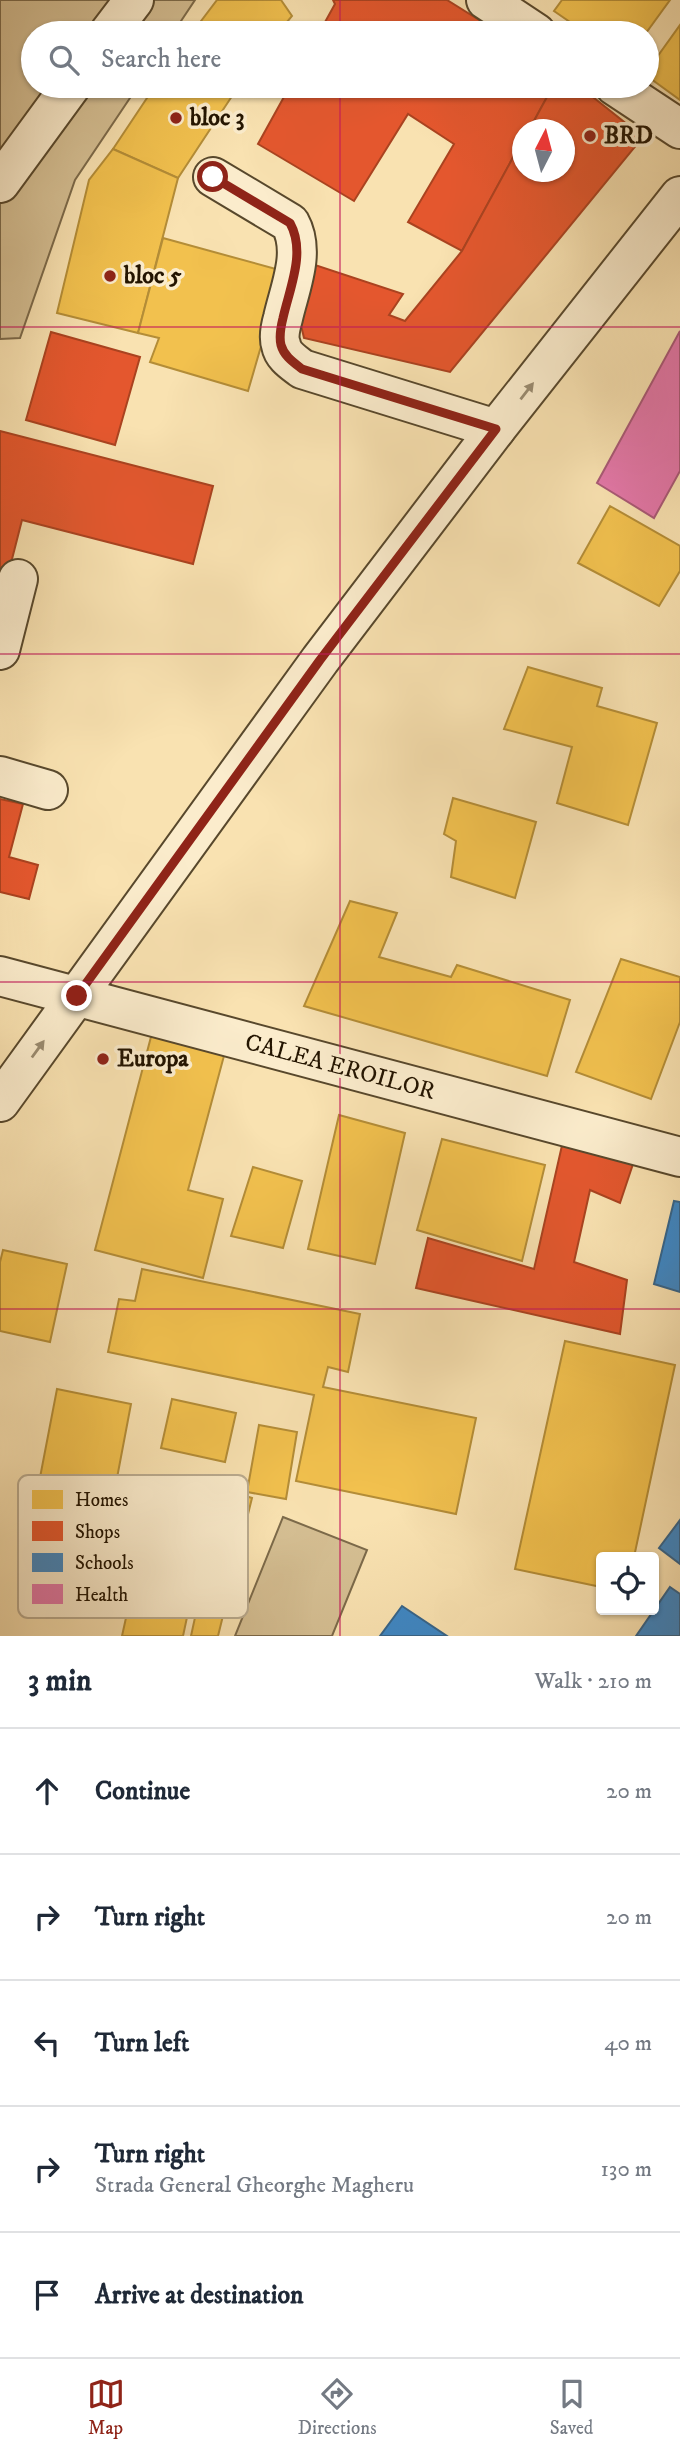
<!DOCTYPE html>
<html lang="en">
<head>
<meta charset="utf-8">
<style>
  body { margin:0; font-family:"IM FELL DW Pica",serif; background:#f2f2f3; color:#1f2937 }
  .controls { position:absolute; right:21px; bottom:21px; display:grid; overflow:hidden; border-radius:7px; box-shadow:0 2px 5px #0004 }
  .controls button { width:63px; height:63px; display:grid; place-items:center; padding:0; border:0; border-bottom:2px solid #e0e1e3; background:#fff; color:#1f2937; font:35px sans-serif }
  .compass { position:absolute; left:512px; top:119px; width:63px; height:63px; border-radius:50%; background:#fff; box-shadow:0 2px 5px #0004; rotate:6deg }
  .stop { position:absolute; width:21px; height:21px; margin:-16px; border:5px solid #8f2418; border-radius:50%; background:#fff }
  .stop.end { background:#8f2418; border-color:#fff; box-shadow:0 2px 7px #0008 }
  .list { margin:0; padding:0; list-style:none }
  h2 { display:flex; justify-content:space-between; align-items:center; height:91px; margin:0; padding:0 28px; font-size:30px }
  h2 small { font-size:23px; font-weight:400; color:#747a83 }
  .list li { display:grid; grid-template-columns:46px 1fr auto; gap:21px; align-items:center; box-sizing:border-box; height:126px; padding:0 28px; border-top:2px solid #e0e1e3 }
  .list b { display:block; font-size:26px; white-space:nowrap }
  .list p { margin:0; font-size:23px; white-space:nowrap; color:#747a83 }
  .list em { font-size:23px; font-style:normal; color:#747a83 }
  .icon { flex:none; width:38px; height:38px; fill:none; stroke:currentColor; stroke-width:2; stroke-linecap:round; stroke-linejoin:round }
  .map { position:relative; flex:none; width:680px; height:1636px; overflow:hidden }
  .search { position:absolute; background:#fff; box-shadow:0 2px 5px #0004; left:21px; right:21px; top:21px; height:77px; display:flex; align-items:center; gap:18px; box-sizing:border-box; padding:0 24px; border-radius:38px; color:#747a83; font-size:26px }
  .sheet { height:721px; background:#fff }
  nav { display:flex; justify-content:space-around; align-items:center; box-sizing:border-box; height:98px; border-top:2px solid #e0e1e3; background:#fff; font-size:19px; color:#747a83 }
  nav a { display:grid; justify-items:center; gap:4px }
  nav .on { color:#8f2418 }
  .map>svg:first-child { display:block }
</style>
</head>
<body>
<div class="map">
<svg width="680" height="1636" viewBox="0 0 680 1636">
  <rect width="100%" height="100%" fill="#f9e2b1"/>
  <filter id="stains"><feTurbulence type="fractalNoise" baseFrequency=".00286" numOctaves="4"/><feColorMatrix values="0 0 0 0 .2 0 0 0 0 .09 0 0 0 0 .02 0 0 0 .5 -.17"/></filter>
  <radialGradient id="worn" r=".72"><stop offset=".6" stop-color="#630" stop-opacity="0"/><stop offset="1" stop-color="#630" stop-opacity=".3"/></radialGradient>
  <g fill="#d5bf93" stroke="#7c6a4a" stroke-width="2">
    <polygon points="0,0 195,0 173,33 33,33 33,86 138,86 75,180 20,338 0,339"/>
    <polygon points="283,1517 367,1550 332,1636 235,1636"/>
  </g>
  <g fill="#f2c14e" stroke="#b48d37" stroke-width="2">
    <polygon points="217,0 281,0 292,16 278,33 192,33"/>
    <polygon points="562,0 670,0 646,33 586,33 554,11"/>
    <polygon points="680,25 680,100 647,76 647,71"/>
    <polygon points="155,86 238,87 178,178 113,149"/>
    <polygon points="113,149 178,178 138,333 57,313 89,180"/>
    <polygon points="163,238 283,271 248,391 150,362 159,338 138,333"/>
    <polygon points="610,506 680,546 680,571 659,606 578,563"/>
    <polygon points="528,667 602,688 597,706 657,723 628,825 557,803 572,747 504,729"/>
    <polygon points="453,798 536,822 515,898 451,877 456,841 444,834"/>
    <polygon points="350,901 397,913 379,957 451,977 457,965 570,1000 547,1076 304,1006"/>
    <polygon points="621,959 680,977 680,1022 651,1099 576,1072"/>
    <polygon points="152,1033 225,1052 188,1190 223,1199 203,1278 95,1250"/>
    <polygon points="339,1115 405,1133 375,1264 308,1249"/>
    <polygon points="442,1139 545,1165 522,1261 417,1230"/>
    <polygon points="253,1167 302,1181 283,1248 231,1236"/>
    <polygon points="3,1250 67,1264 50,1342 0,1331 0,1262"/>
    <polygon points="142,1269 360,1314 348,1372 328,1367 323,1387 476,1418 456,1514 296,1481 314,1395 108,1352 119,1299 135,1301"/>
    <polygon points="565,1341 675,1365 634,1557 601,1557 601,1587 515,1569"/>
    <polygon points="57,1389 131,1404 103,1552 28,1540"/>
    <polygon points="172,1399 236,1413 225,1462 161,1448"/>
    <polygon points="259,1425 297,1432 286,1499 247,1492"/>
    <polygon points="223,1489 252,1498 218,1636 191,1636"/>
    <polygon points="144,1536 202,1547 183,1636 122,1636"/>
  </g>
  <g fill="#e4572e" stroke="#aa4320" stroke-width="2">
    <polygon points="333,0 447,0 500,33 319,33 335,4"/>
    <polygon points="290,86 553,86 529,130 522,130 522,141 462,251 408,222 454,144 408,114 354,201 258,144"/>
    <polygon points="553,86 579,86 643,137 450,372 304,338 296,304 306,262 403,294 389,315 405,321 462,251 522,141 522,172 564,172 564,130 529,130"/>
    <polygon points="51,332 140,357 115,445 26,420"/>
    <polygon points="0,431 213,486 193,564 22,520 0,606"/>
    <polygon points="0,799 23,804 9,857 38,865 29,899 0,892"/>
    <polygon points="563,1141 634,1161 620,1203 590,1190 574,1262 627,1280 620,1334 416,1288 428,1238 534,1269"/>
  </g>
  <g fill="#3f88c5" stroke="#37658a" stroke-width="2">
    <polygon points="674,1201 680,1202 680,1292 654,1284"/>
    <polygon points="680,1520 680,1564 659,1548"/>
    <polygon points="670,1587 680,1594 680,1636 636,1636"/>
    <polygon points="402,1606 447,1636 380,1636"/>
  </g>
  <polygon fill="#e377a8" stroke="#a95976" stroke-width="2" points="680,331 680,471 654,518 597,483"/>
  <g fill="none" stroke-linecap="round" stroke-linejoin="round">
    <defs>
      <g id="minor">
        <polyline points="486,0 536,33"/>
        <polyline points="109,33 134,0"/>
        <polyline points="615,86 680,129"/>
        <path d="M213,177L290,223C306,252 290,287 283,318C281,325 278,337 281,345C283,356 293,362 302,369L496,429"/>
        <polyline points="0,183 71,86"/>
        <polyline points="0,650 18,579"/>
        <polyline points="0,776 48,790"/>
        <polyline points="0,976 680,1157"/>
        <polyline points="0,1102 320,660 496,429 680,196"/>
      </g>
    </defs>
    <use href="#minor" stroke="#58482c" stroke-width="42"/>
    <use href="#minor" stroke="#fbeccc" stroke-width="38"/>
  </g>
  <defs><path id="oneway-solid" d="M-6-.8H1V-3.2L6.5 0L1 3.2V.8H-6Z" transform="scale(1.75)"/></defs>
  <g fill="#9a8b70">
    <use href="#oneway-solid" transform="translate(527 391) rotate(-52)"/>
    <use href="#oneway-solid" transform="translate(38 1049) rotate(-54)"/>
  </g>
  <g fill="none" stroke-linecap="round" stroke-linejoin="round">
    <path stroke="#8f2418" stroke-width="9" d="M77,996L320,660L496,429L302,369C293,362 284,356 281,345C279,337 281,326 283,318C290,287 306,252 290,223L213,177"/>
  </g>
  <path fill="none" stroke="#c2185b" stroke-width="2" stroke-opacity="0.55" d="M340,0V33M340,86V1636M0,327H680M0,654H680M0,982H680M0,1309H680"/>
  <g fill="#8f2418" stroke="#fbeccc" stroke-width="2.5">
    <circle cx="176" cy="118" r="7"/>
    <circle cx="590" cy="136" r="7"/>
    <circle cx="110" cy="276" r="7"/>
    <circle cx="103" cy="1059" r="7"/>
  </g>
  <g text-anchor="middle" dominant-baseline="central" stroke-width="7" stroke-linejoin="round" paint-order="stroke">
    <g font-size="24" font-weight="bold" fill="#231400" stroke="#fbeccc" text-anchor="start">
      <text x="190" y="118">bloc 3</text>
      <text x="604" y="136">BRD</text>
      <text x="124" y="276">bloc 5</text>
      <text x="117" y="1059">Europa</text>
    </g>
    <g font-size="24" fill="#231400" stroke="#fbeccc">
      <text transform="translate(340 1067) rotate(15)">CALEA EROILOR</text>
    </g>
  </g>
  <rect x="18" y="1475" width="230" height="143" rx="10" fill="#fbeccc" stroke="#baab8f" stroke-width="2"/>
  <rect x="32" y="1490" width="31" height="19" fill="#f2c14e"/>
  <rect x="32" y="1521" width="31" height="20" fill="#e4572e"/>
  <rect x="32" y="1553" width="31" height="19" fill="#3f88c5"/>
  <rect x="32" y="1584" width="31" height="20" fill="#e377a8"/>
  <g font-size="19" fill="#231400">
    <text x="75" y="1506">Homes</text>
    <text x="75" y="1538">Shops</text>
    <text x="75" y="1569">Schools</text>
    <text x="75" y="1601">Health</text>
  </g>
  <rect width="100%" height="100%" filter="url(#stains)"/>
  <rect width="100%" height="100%" fill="url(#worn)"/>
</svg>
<div class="controls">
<button><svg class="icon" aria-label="locate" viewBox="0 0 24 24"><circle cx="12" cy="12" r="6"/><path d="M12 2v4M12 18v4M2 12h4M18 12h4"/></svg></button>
</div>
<svg class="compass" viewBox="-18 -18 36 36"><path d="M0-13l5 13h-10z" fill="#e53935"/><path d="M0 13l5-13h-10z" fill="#747a83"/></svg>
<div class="stop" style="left:213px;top:177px"></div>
<div class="stop end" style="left:77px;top:996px"></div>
<div class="search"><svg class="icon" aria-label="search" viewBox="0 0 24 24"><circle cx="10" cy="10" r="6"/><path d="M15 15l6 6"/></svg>Search here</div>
</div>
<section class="sheet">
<h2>3 min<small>Walk · 210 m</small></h2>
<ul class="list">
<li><svg class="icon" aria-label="ahead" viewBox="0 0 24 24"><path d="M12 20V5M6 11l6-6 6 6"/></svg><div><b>Continue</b></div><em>20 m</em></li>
<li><svg class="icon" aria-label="right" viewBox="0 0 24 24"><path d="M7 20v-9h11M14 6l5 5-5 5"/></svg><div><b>Turn right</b></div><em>20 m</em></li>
<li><svg class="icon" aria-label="left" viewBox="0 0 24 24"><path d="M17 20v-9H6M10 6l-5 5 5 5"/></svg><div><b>Turn left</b></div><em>40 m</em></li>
<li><svg class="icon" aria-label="right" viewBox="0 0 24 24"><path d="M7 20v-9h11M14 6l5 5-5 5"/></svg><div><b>Turn right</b><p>Strada General Gheorghe Magheru</p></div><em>130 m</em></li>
<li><svg class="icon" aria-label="arrive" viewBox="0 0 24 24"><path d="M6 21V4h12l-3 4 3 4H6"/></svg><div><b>Arrive at destination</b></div></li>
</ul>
</section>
<nav>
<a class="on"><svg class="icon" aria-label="map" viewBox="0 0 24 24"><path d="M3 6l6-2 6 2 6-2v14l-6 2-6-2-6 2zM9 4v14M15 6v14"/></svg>Map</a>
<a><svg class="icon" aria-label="directions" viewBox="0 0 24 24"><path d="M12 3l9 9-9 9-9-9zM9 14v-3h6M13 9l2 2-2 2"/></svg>Directions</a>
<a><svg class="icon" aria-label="saved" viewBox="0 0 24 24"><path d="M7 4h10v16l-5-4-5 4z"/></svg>Saved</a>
</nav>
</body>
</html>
